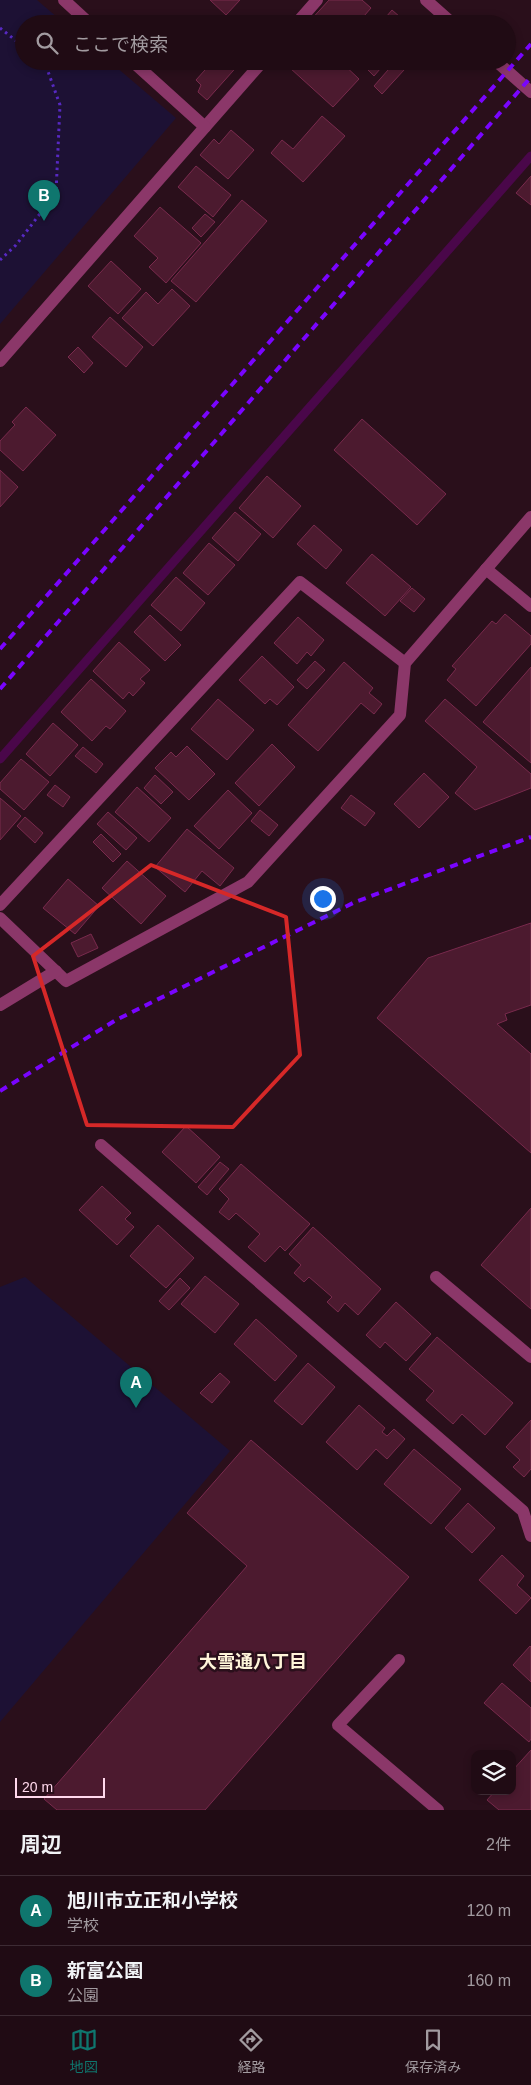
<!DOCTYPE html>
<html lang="ja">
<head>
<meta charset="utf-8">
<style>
  body { margin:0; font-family:Arial,"Noto Sans JP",sans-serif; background:#2d1922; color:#f1f3f6 }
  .controls { position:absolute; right:15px; bottom:15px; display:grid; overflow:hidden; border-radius:10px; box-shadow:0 2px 8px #0003 }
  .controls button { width:45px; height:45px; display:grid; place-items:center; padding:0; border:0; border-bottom:1px solid #3d2b34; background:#200b14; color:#f1f3f6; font:25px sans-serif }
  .scale { position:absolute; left:15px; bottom:12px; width:90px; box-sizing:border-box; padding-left:5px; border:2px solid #ffd8ec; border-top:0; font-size:14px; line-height:18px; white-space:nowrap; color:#ffd8ec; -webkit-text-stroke:4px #2a0f1b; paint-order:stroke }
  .you { position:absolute; left:322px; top:898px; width:18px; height:18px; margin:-12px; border:4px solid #fff; border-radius:50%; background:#1a73e8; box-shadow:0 0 0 8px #1a73e833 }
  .badge { display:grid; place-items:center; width:32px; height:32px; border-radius:50%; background:#0f766e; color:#fff; font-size:16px; font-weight:700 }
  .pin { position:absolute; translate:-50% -41px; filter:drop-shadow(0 1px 2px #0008) }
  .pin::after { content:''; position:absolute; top:26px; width:18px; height:15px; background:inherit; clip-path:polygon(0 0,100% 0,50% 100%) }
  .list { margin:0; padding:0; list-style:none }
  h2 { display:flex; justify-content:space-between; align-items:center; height:65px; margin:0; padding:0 20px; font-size:21px }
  h2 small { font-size:16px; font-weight:400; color:#a29ba0 }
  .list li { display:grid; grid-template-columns:32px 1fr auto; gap:15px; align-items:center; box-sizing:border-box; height:70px; padding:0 20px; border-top:1px solid #3d2b34 }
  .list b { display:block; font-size:19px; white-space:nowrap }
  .list p { margin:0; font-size:16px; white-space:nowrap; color:#a29ba0 }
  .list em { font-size:16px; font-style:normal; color:#a29ba0 }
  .icon { flex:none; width:28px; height:28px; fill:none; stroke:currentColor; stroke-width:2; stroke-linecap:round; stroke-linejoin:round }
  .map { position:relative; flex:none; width:531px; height:1810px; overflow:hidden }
  .search { position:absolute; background:#200b14; box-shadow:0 2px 8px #0003; left:15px; right:15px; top:15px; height:55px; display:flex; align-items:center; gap:12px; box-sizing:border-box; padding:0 18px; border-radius:28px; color:#a29ba0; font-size:19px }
  .sheet { height:205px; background:#200b14 }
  nav { display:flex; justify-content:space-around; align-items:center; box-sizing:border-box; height:70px; border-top:1px solid #3d2b34; background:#200b14; font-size:14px; color:#a29ba0 }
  nav a { display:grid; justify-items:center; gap:2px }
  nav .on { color:#0f766e }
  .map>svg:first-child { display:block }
</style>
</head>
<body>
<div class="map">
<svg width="531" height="1810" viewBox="0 0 531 1810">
  <rect width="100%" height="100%" fill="#2a0f1b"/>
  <g fill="#1d1134">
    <polygon points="0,0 37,0 65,24 24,24 24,61 109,61 176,118 0,324"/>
    <polygon points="25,1277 230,1451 0,1722 0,1287"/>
  </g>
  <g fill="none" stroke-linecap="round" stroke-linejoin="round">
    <polyline stroke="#4a074a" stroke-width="9" points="0,759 531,156"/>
  </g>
  <g fill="#4c1a2f" stroke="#792a4d">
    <polygon points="210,0 240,0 226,15"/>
    <polygon points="329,0 362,0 371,8 357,24 310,24 309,22"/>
    <polygon points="392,10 408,24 380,24"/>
    <polygon points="213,61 241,62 207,100 198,92 201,85 196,80"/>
    <polygon points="297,61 340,61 359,79 333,107 290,68"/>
    <polygon points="369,61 387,61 374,76 364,66"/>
    <polygon points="395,62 404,70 382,94 374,86"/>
    <polygon points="322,116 345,136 303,182 271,153 282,140 293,149"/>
    <polygon points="231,130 254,150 228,179 200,155 214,139 219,144"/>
    <polygon points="196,166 231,195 213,217 178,187"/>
    <polygon points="531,176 531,205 516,193"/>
    <polygon points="242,200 267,221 196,302 171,281"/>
    <polygon points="160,207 201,243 166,283 149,267 158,258 134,236"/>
    <polygon points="205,214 215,222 201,237 192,228"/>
    <polygon points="111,261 141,289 118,314 88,286"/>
    <polygon points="172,289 190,306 153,346 122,318 146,292 158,304"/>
    <polygon points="110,317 143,347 126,367 92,337"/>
    <polygon points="78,347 93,363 84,373 68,357"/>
    <polygon points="26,407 56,435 23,471 0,450 0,441 15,425 12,422"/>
    <polygon points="362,419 446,494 417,525 334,450"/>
    <polygon points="0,470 18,487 0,507"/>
    <polygon points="267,476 301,506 273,538 239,508"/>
    <polygon points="235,512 261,534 238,561 212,538"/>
    <polygon points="314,525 342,550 326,569 297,544"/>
    <polygon points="209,543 235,565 208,595 183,573"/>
    <polygon points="372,554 411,587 385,616 346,583"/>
    <polygon points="176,577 205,603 181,631 151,605"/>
    <polygon points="412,588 425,599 414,612 400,601"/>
    <polygon points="505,614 531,636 531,644 476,706 447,680 456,669 452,666 492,621 496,624"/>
    <polygon points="150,615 181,645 165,661 134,632"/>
    <polygon points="298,617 324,640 311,656 307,652 297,664 274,643"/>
    <polygon points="119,642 150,670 140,679 145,683 133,696 129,692 123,699 93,671"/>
    <polygon points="262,656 294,687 277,705 270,699 265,704 239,680"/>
    <polygon points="315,661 325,670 307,689 297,680"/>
    <polygon points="344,662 373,688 369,693 382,704 374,714 361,703 318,751 288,725"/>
    <polygon points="531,667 531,763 483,722"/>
    <polygon points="91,679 126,711 110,729 106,726 92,741 61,712"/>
    <polygon points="218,699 254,730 227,760 191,729"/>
    <polygon points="445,699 531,774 531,788 475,810 455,793 477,767 425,721"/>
    <polygon points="53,723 78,745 50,776 26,754"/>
    <polygon points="272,744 295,767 259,806 235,783"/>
    <polygon points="187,746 215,774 189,800 155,768 171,752 176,757"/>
    <polygon points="83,747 103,764 96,773 75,756"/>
    <polygon points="21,759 49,782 24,810 0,789 0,783"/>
    <polygon points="424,773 449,797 419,828 394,804"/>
    <polygon points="155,775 173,792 161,804 144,788"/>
    <polygon points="55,785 70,797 63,807 47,795"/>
    <polygon points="137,787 171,818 149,842 115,812"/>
    <polygon points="228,790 252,813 219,849 194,826"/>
    <polygon points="351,795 375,813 365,826 341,808"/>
    <polygon points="0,798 21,816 0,840"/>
    <polygon points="260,810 278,825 269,836 251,821"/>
    <polygon points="108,812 137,838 126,850 97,824"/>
    <polygon points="25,817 43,833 35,843 17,826"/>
    <polygon points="187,829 234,868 220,886 202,871 185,892 155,867"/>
    <polygon points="101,834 121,854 113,862 93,842"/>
    <polygon points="127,861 166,896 141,924 102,888"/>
    <polygon points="68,879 99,906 75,934 43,908"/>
    <polygon points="531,923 531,1005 505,1014 507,1020 497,1024 531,1054 531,1153 377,1018 428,958"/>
    <polygon points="91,934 98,948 78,957 71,943"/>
    <polygon points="186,1126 220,1157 196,1183 162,1152"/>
    <polygon points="220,1162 229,1169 207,1195 198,1187"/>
    <polygon points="241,1164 310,1224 285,1251 280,1246 265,1262 248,1247 260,1234 236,1213 229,1220 219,1212 229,1199 219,1189"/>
    <polygon points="102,1186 131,1213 125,1219 134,1227 117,1245 79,1210"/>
    <polygon points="531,1208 531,1309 481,1265"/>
    <polygon points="158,1225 194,1258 166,1288 130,1256"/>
    <polygon points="313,1227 381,1289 358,1315 345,1303 338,1312 327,1302 332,1297 309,1277 304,1282 294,1273 301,1265 289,1254"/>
    <polygon points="205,1276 239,1304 215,1333 181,1304"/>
    <polygon points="180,1278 190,1288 169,1310 159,1301"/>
    <polygon points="396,1302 431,1334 406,1361 385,1342 380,1348 366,1335"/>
    <polygon points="256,1319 297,1356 275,1381 234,1344"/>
    <polygon points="437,1337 513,1403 485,1435 462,1414 453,1424 426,1400 434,1391 409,1369"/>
    <polygon points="308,1363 335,1387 302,1425 274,1401"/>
    <polygon points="220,1373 230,1382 212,1403 200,1393"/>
    <polygon points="359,1405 385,1428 382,1432 387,1436 394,1429 405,1439 387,1459 376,1449 357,1470 326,1442"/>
    <polygon points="531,1420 531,1469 524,1477 513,1467 520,1460 506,1447"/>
    <polygon points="251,1440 409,1577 205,1810 57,1810 44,1799 247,1566 187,1513"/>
    <polygon points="414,1449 461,1489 431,1524 384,1484"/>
    <polygon points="468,1503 495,1528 472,1553 445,1528"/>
    <polygon points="502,1555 524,1576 517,1585 531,1598 516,1614 479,1580"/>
    <polygon points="530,1646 531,1647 531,1682 513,1665"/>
    <polygon points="502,1683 531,1708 531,1739 529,1742 484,1703"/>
    <polygon points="531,1750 531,1810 499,1810 487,1800 495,1791 512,1791 512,1771"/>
  </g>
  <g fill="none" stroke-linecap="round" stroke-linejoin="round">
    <g stroke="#5729c2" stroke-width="3" stroke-dasharray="2.5 4" stroke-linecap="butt">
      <polyline points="0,28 24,47"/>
      <polyline points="0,260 16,245 56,193 60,105 45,63 42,61"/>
    </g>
    <g stroke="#8b3769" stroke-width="12">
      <polyline points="64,0 90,24"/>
      <polyline points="426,0 453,24"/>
      <polyline points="296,24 317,0"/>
      <polyline points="496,61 531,92"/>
      <polyline points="205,127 263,61"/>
      <polyline points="0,361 205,127 132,61"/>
      <polyline points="486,569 531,606"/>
      <polyline points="0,905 300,582 405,663"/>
      <polyline points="0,918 66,981 248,882 400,715 405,663 531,517"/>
      <polyline points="0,1005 56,971"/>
      <polyline points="101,1145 523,1511 531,1536"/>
      <polyline points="436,1277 531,1357"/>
      <polyline points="399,1660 338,1725 438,1810"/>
    </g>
    <g stroke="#7904ff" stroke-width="4" stroke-dasharray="8 6" stroke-linecap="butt">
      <polyline points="0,649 531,44"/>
      <polyline points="0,689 531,77"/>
      <polyline points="0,1091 116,1020 355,902 531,837"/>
    </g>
  </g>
  <path fill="none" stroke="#d62828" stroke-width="4" stroke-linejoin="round" d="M151,865L286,917L300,1055L233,1127L87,1125L33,956Z"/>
  <g text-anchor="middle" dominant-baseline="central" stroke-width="5" stroke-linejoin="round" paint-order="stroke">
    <g font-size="18" font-weight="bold" fill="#fff5da" stroke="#2a0f1b">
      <text x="253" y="1662">大雪通八丁目</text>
    </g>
  </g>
</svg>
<div class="controls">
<button><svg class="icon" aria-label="layers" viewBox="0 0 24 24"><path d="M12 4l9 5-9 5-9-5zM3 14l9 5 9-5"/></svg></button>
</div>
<div class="scale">20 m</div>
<div class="you"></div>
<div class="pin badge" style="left:136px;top:1408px">A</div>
<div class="pin badge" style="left:44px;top:221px">B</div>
<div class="search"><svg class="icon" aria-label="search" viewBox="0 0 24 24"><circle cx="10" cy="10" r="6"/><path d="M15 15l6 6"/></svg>ここで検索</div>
</div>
<section class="sheet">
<h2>周辺<small>2件</small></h2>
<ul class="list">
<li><span class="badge">A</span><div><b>旭川市立正和小学校</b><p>学校</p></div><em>120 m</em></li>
<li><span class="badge">B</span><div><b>新富公園</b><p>公園</p></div><em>160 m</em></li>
</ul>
</section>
<nav>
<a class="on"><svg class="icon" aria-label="map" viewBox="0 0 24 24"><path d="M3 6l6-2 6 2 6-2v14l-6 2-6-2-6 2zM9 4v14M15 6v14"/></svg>地図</a>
<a><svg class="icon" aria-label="directions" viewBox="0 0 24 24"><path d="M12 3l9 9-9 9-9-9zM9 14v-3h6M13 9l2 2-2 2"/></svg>経路</a>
<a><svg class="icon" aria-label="saved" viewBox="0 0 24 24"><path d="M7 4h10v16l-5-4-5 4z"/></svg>保存済み</a>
</nav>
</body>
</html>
